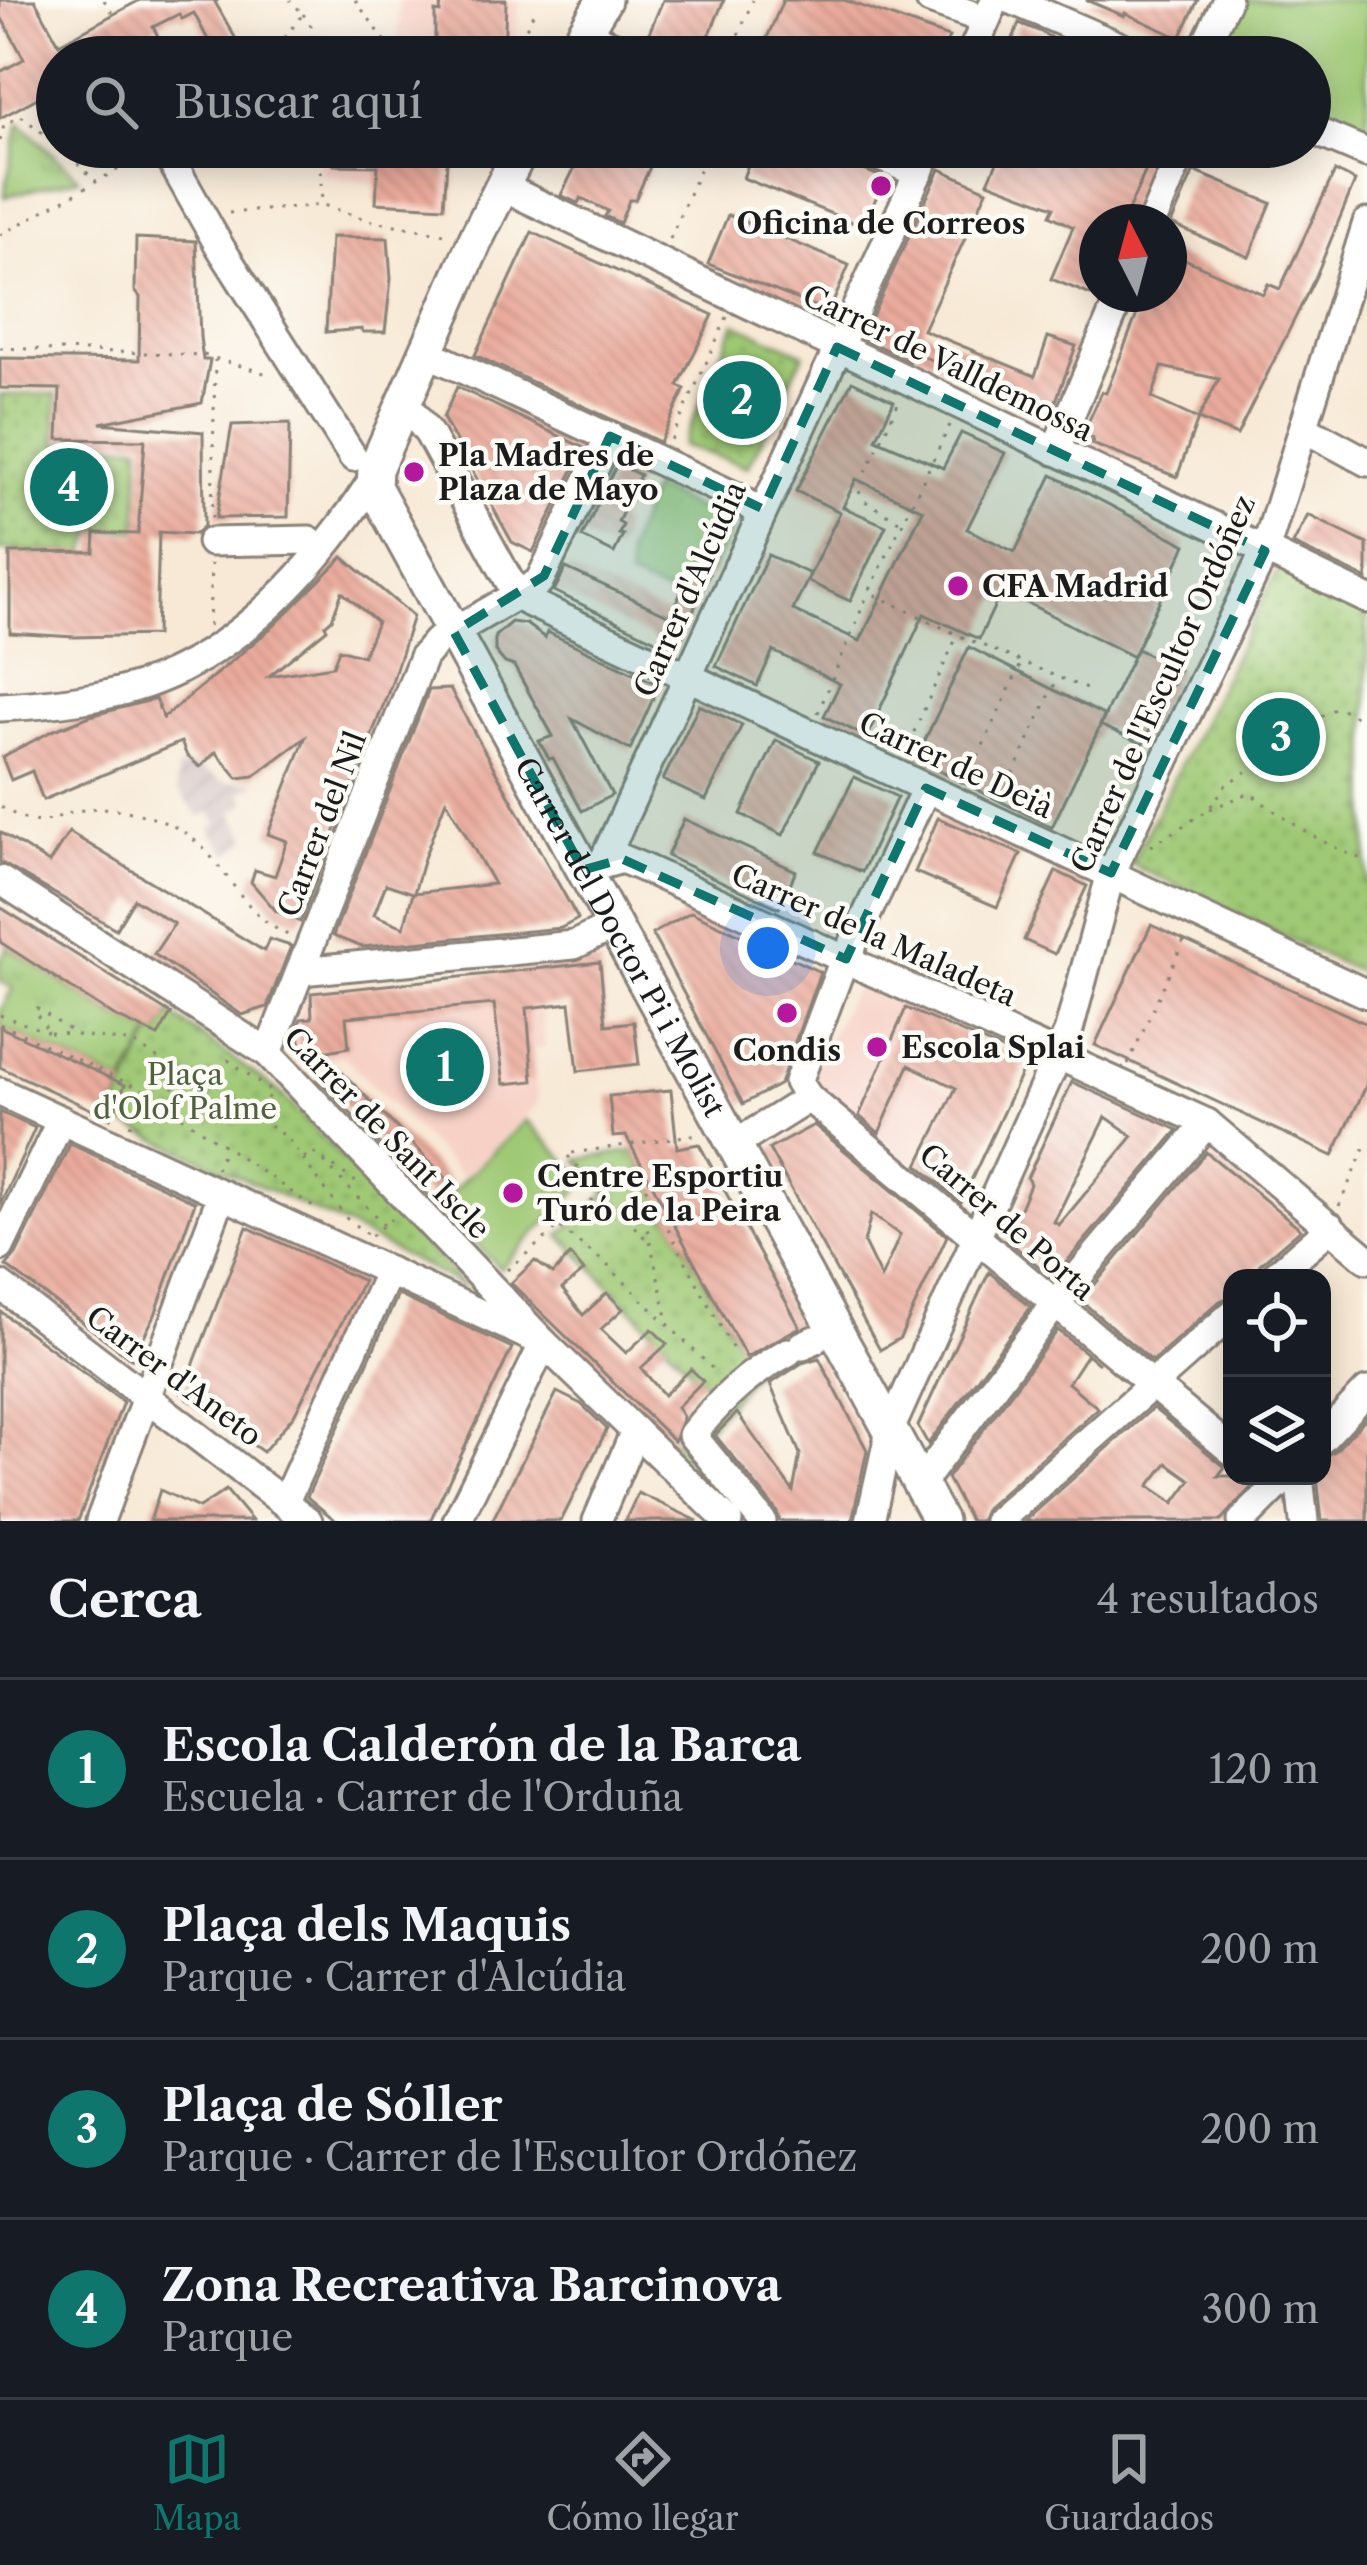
<!DOCTYPE html>
<html lang="es">
<head>
<meta charset="utf-8">
<style>
  body { margin:0; font-family:"Libre Caslon Text",serif; background:#20242c; color:#f1f3f6 }
  .controls { position:absolute; right:36px; bottom:36px; display:grid; overflow:hidden; border-radius:24px; box-shadow:0 6px 30px #0003 }
  .controls button { width:108px; height:108px; display:grid; place-items:center; padding:0; border:0; border-bottom:3px solid #363941; background:#171b24; color:#f1f3f6; font:60px sans-serif }
  .compass { position:absolute; left:1079px; top:204px; width:108px; height:108px; border-radius:50%; background:#171b24; box-shadow:0 6px 30px #0003; rotate:354deg }
  .you { position:absolute; left:768px; top:948px; width:42px; height:42px; margin:-30px; border:9px solid #fff; border-radius:50%; background:#1a73e8; box-shadow:0 0 0 18px #1a73e833 }
  .badge { display:grid; place-items:center; width:78px; height:78px; border-radius:50%; background:#0f766e; color:#fff; font-size:39px; font-weight:700 }
  .pin { position:absolute; translate:-50% -50%; border:6px solid #fff; box-shadow:0 3px 12px #0006 }
  .list { margin:0; padding:0; list-style:none }
  h2 { display:flex; justify-content:space-between; align-items:center; height:156px; margin:0; padding:0 48px; font-size:51px }
  h2 small { font-size:39px; font-weight:400; color:#9ea1a6 }
  .list li { display:grid; grid-template-columns:78px 1fr auto; gap:36px; align-items:center; box-sizing:border-box; height:180px; padding:0 48px; border-top:3px solid #363941 }
  .list b { display:block; font-size:45px; white-space:nowrap }
  .list p { margin:0; font-size:39px; white-space:nowrap; color:#9ea1a6 }
  .list em { font-size:39px; font-style:normal; color:#9ea1a6 }
  .icon { flex:none; width:66px; height:66px; fill:none; stroke:currentColor; stroke-width:2; stroke-linecap:round; stroke-linejoin:round }
  .map { position:relative; flex:none; width:1367px; height:1521px; overflow:hidden }
  .search { position:absolute; background:#171b24; box-shadow:0 6px 30px #0003; left:36px; right:36px; top:36px; height:132px; display:flex; align-items:center; gap:30px; box-sizing:border-box; padding:0 42px; border-radius:66px; color:#9ea1a6; font-size:45px }
  .sheet { height:876px; background:#171b24 }
  nav { display:flex; justify-content:space-around; align-items:center; box-sizing:border-box; height:168px; border-top:3px solid #363941; background:#171b24; font-size:33px; color:#9ea1a6 }
  nav a { display:grid; justify-items:center; gap:6px }
  nav .on { color:#0f766e }
  .map>svg:first-child { display:block }
</style>
</head>
<body>
<div class="map">
<svg width="1367" height="1521" viewBox="0 0 1367 1521">
  <defs>
    <pattern id="industrial-furrows" width="10" height="10" patternUnits="userSpaceOnUse" patternTransform="scale(3)"><rect width="10" height="10" fill="#d2bfbf"/><path d="M-1 1l2-2M0 10L10 0M9 11l2-2" fill="none" stroke="#b4a4a4"/></pattern>
    <pattern id="grass-tufts" width="24" height="20" patternUnits="userSpaceOnUse" patternTransform="scale(3)"><rect width="24" height="20" fill="#9fc975"/><path d="M3 7l-1-3M5 7V3M7 7l1-3M15 17l-1-3M17 17v-4M19 17l1-3" fill="none" stroke="#88ac65"/></pattern>
    <pattern id="park-dots" width="8" height="8" patternUnits="userSpaceOnUse" patternTransform="scale(3)"><rect width="8" height="8" fill="#9fc975"/><path d="M2 2h.1M6 6h.1" fill="none" stroke="#88ac65" stroke-width="1.8" stroke-linecap="round"/></pattern>
    <pattern id="building-back-hatch" width="6" height="6" patternUnits="userSpaceOnUse" patternTransform="scale(3)"><rect width="6" height="6" fill="#eaab9c"/><path d="M-1 5l2 2M0 0l6 6M5-1l2 2" fill="none" stroke="#c89386"/></pattern>
  </defs>
  <rect width="100%" height="100%" fill="#fdfcf7"/>
  <filter id="ink" filterUnits="userSpaceOnUse"><feTurbulence type="fractalNoise" baseFrequency=".00833" numOctaves="2"/><feDisplacementMap in="SourceGraphic" scale="24" xChannelSelector="R" yChannelSelector="G"/><feConvolveMatrix kernelMatrix="1 2 1 2 8 2 1 2 1" color-interpolation-filters="sRGB"/></filter>
  <filter id="wash" filterUnits="userSpaceOnUse"><feTurbulence type="fractalNoise" baseFrequency=".004" numOctaves="4" result="noise"/><feDisplacementMap in="SourceGraphic" scale="48" xChannelSelector="R" yChannelSelector="G"/><feGaussianBlur stdDeviation="2.7" result="paint"/><feColorMatrix in="noise" values="0 0 0 0 0 0 0 0 0 0 0 0 0 0 0 0 0 1.4 0 .05"/><feComposite in="paint" operator="in"/></filter>
  <g filter="url(#wash)">
    <rect width="100%" height="100%" fill="#f7e9d5"/>
    <g fill="#f7d1c6">
      <polygon points="399,0 520,0 513,57 330,57 332,41 398,48"/>
      <polygon points="323,147 459,147 453,213 384,211 373,183 321,174"/>
      <polygon points="537,968 545,1047 533,1048 538,1103 463,1177 344,1056 333,1057 312,1077 292,1057 290,1034 308,991"/>
      <polygon points="857,984 943,1018 917,1075 953,1092 915,1166 806,1083"/>
    </g>
    <polygon fill="url(#industrial-furrows)" points="196,767 224,782 259,781 240,792 247,802 232,812 248,839 229,854 209,829 218,823 210,812 200,817 177,790 177,768"/>
    <g fill="url(#grass-tufts)" stroke="#5e7248" stroke-width="3">
      <polygon points="19,122 79,178 4,197"/>
      <polygon points="7,947 114,1016 152,1033 124,1084 0,1027 0,1012 13,988 0,981 0,961"/>
    </g>
    <g fill="url(#park-dots)" stroke="#5e7248" stroke-width="3">
      <polygon points="735,323 804,354 748,467 682,445"/>
      <polygon points="56,394 56,443 140,445 137,530 94,530 86,553 0,550 0,395"/>
      <polygon points="1280,565 1367,610 1367,976 1131,864"/>
      <polygon points="171,1014 278,1091 466,1288 340,1223 111,1118 152,1033 158,1036"/>
      <polygon points="634,1151 754,1372 682,1459 670,1445 692,1425 683,1408 709,1388 560,1235 606,1193 578,1159"/>
    </g>
    <g fill="#9fc975" stroke="#5e7248" stroke-width="3">
      <polygon points="1240,0 1367,0 1367,141 1310,118 1310,57 1214,57"/>
      <polygon points="652,488 734,525 709,574 693,567 678,599 629,578 627,552"/>
      <polygon points="526,1120 587,1181 500,1269 439,1204"/>
    </g>
    <g id="blocks">
      <g fill="url(#building-back-hatch)" fill-rule="evenodd">
        <polygon points="0,0 35,0 59,44 140,0 218,0 215,2 246,57 217,57 194,13 182,19 179,14 153,27 162,44 144,57 57,57 57,115 45,94 0,118 0,72 24,59 0,15"/>
        <polygon points="441,0 506,0 504,57 435,57 435,12 440,13"/>
        <polygon points="663,0 724,0 700,57 671,57 658,51 646,40"/>
        <polygon points="783,0 844,0 949,37 941,57 759,57"/>
        <polygon points="1086,0 1198,0 1180,38 1125,13 1124,16"/>
        <polygon points="1019,23 1039,31 1086,57 1006,57"/>
        <polygon points="334,147 448,147 444,207 376,203 378,166 334,165"/>
        <polygon points="585,147 659,147 635,200 629,200 620,223 605,216 608,211 581,198 578,203 561,195"/>
        <polygon points="755,147 807,147 884,178 864,227 743,178"/>
        <polygon points="1004,147 1156,147 1123,222 1097,222 1097,283 1091,295 1051,279 1073,227 1050,215 1054,207 988,182"/>
        <polygon points="940,169 987,190 923,330 1035,376 1048,337 1076,346 1049,420 1024,411 1027,402 913,352 909,361 862,338"/>
        <polygon points="1194,171 1271,203 1249,257 1171,224"/>
        <path d="M1335,171L1355,181L1316,276L1237,435L1198,419L1177,477L1092,444L1093,438L1087,437L1090,428L1086,427L1102,392L1106,393L1145,294H1169V252L1263,294L1268,284L1280,289ZM1162,367L1219,379L1198,419L1152,398Z"/>
        <polygon points="728,215 849,265 829,312 708,264"/>
        <polygon points="532,232 713,315 678,386 685,389 660,442 475,355"/>
        <polygon points="331,237 388,238 391,279 385,332 363,332 362,329 326,332"/>
        <polygon points="136,238 196,241 200,337 203,360 210,360 202,403 100,423 203,432 204,526 195,534 159,532 156,635 74,637 10,633 10,553 94,552 95,533 138,534 145,440 58,439 60,389 0,388 0,358 139,360 140,297 135,291"/>
        <path d="M852,381L894,401L876,439L943,468L961,433L1005,453L967,529L1015,552L1052,475L1186,545L1133,656L1137,649L1179,670L1143,744L1100,725L1133,657L1002,590L979,639L924,614L867,737L824,716L840,684L773,651L757,686L716,666L768,555L810,574L807,581L840,512L796,491ZM856,479L923,510L860,641L793,610L807,581L850,601L886,526L843,507Z"/>
        <polygon points="457,387 584,448 533,552 512,542 443,418"/>
        <polygon points="290,423 288,517 216,518 232,425"/>
        <polygon points="617,464 640,475 618,522 623,525 619,534 623,535 614,553 582,537"/>
        <polygon points="1308,515 1367,544 1367,579 1293,544"/>
        <path d="M343,557L413,616L391,685L300,922L276,911L251,882L255,870L275,876L287,841L268,834L305,738L254,776L238,778L216,752L200,767L187,756L181,742L43,800L32,771L11,780L2,757L54,730L90,716L155,699L163,718L275,625ZM342,592L377,622L363,656L339,649L333,666L269,676L327,629L325,625L332,619Z"/>
        <polygon points="693,567 709,574 676,650 554,591 566,568 670,616"/>
        <polygon points="511,622 526,624 545,638 547,632 659,685 630,750 572,719 612,795 582,811 553,758 549,759 539,741 553,736 514,666 505,663 495,651 495,636"/>
        <polygon points="969,647 1105,716 1052,827 916,759"/>
        <path d="M450,689L578,919L561,928L362,947L333,936L429,690ZM446,800L494,884L414,893L424,858ZM386,884L413,893L404,927L374,915Z"/>
        <polygon points="699,705 742,725 706,800 663,780"/>
        <polygon points="776,740 819,761 783,835 741,814"/>
        <polygon points="854,777 897,797 862,872 818,852"/>
        <polygon points="938,818 1021,854 997,907 915,872"/>
        <polygon points="684,819 796,871 779,908 667,856"/>
        <polygon points="0,832 49,863 69,832 264,951 269,939 291,946 267,1007 242,1015 154,954 174,924 134,899 116,929 0,862"/>
        <polygon points="1056,871 1087,886 1055,954 1024,940"/>
        <polygon points="0,907 171,1014 158,1036 114,1016 0,942"/>
        <polygon points="691,912 820,972 780,1084 743,1104 652,934"/>
        <polygon points="1151,925 1367,1024 1367,1084 1333,1156 1095,1045"/>
        <polygon points="600,962 606,1025 634,1022 639,1064 578,1071 570,1003 527,1008 533,1081 504,1084 494,1004 346,1017 349,1047 302,1056 298,1025 301,1019 312,1018 311,993"/>
        <polygon points="906,1008 1027,1061 961,1202 918,1165 956,1088 909,1065 879,1133 859,1116"/>
        <polygon points="0,1027 125,1085 110,1118 0,1067"/>
        <polygon points="334,1064 450,1182 433,1200 318,1079"/>
        <path d="M1072,1082L1178,1130L1053,1278L1007,1240L1030,1184L1027,1178ZM1106,1117L1133,1136L1059,1225L1054,1222Z"/>
        <polygon points="671,1090 677,1148 699,1144 800,1327 746,1357 626,1136 613,1137 609,1096"/>
        <polygon points="0,1112 35,1128 0,1205"/>
        <path d="M814,1125L947,1236L900,1338L880,1350L769,1149ZM871,1214L900,1235L881,1278L864,1243Z"/>
        <polygon points="70,1144 195,1202 155,1315 132,1359 6,1266 16,1255"/>
        <polygon points="1206,1152 1301,1229 1260,1264 1251,1278 1232,1278 1232,1296 1220,1301 1152,1361 1081,1301"/>
        <polygon points="247,1227 363,1281 294,1415 263,1452 182,1394"/>
        <polygon points="570,1255 584,1271 562,1289 583,1315 607,1293 623,1309 601,1329 626,1353 652,1329 667,1344 641,1368 664,1395 691,1369 703,1381 677,1407 683,1417 674,1441 511,1283 535,1261 553,1274"/>
        <polygon points="989,1272 1031,1307 928,1444 918,1426"/>
        <polygon points="398,1295 512,1348 430,1521 336,1521 307,1497"/>
        <polygon points="0,1311 123,1402 78,1521 0,1521"/>
        <polygon points="1058,1330 1099,1364 1087,1354 1068,1383 1098,1408 986,1508 980,1521 970,1521 947,1478"/>
        <polygon points="819,1358 867,1450 852,1521 780,1521 776,1510 715,1435 737,1413 793,1491 800,1454 770,1384 802,1363"/>
        <polygon points="557,1392 581,1404 607,1429 561,1521 492,1521"/>
        <path d="M1153,1408L1225,1467L1218,1476H1246L1255,1483L1221,1521H1025ZM1167,1463L1191,1480L1174,1503L1149,1486Z"/>
        <polygon points="1367,1417 1367,1521 1322,1521 1317,1476 1322,1476 1322,1458 1335,1451"/>
        <polygon points="160,1490 199,1508 226,1490 252,1521 150,1521"/>
        <polygon points="638,1493 698,1521 625,1521"/>
      </g>
    </g>
  </g>
  <g filter="url(#ink)">
    <use href="#blocks" fill-opacity="0" stroke="#8a8278" stroke-width="3"/>
    <g fill="none" stroke-linecap="round" stroke-linejoin="round">
      <defs>
        <g id="minor">
          <polyline points="930,0 986,20"/>
          <polyline points="1012,0 1144,57"/>
          <polyline points="583,33 641,57"/>
          <polyline points="970,57 995,0"/>
          <polyline points="1199,57 1227,0"/>
          <polyline points="1310,129 1367,153"/>
          <polyline points="855,147 919,173"/>
          <polyline points="168,155 220,247 353,457"/>
          <polyline points="501,186 1367,599"/>
          <polyline points="1152,222 1184,147"/>
          <polyline points="428,353 741,499 760,514"/>
          <polyline points="406,404 429,434 511,584 526,601 1367,994"/>
          <polyline points="1304,428 1367,462"/>
          <polyline points="1055,451 1121,294"/>
          <polyline points="211,542 309,540"/>
          <path d="M0,707C60,704 127,697 181,669C260,629 325,554 372,481"/>
          <polyline points="603,862 930,147"/>
          <polyline points="583,870 622,859 639,866 1207,1123 1367,1259"/>
          <polyline points="0,880 268,1053 544,1343 728,1521"/>
          <polyline points="846,959 926,788"/>
          <polyline points="301,971 574,945 613,926"/>
          <polyline points="268,1053 423,657 436,642 539,582 610,436"/>
          <polyline points="0,1092 529,1336"/>
          <polyline points="809,1098 798,1082 840,970"/>
          <polyline points="734,1145 809,1098 1232,1451"/>
          <polyline points="0,1247 61,1120"/>
          <polyline points="1272,1278 1331,1227"/>
          <polyline points="0,1285 308,1521"/>
          <polyline points="803,1345 814,1340"/>
          <polyline points="1322,1439 1367,1391"/>
          <polyline points="1299,1476 1304,1521"/>
          <polyline points="920,1484 1059,1299 1207,1123"/>
          <polyline points="288,1495 389,1271"/>
          <polyline points="100,1521 222,1194"/>
          <polyline points="457,1521 544,1343"/>
          <polyline points="597,1521 635,1431"/>
          <path d="M762,1521L692,1435C719,1401 750,1372 788,1352"/>
          <polyline points="870,1521 890,1430 1068,1033 1111,873 1265,551 1367,223"/>
          <polyline points="998,1521 1232,1314"/>
          <polyline points="1242,1521 1287,1476"/>
        </g>
        <g id="major">
          <polyline points="570,57 604,0"/>
          <path id="s1" d="M522,147L476,239L375,469L374,487L940,1521"/>
        </g>
      </defs>
      <use href="#minor" stroke="#8a8278" stroke-width="33"/>
      <use href="#major" stroke="#8a8278" stroke-width="39"/>
      <g stroke="#8a8278" stroke-width="3" stroke-dasharray="3 9" stroke-linecap="butt">
        <polyline points="104,0 113,15"/>
        <polyline points="355,0 387,43"/>
        <polyline points="303,14 311,26 313,57"/>
        <polyline points="533,14 517,46 540,57"/>
        <polyline points="270,57 303,14 290,0"/>
        <polyline points="729,57 753,0"/>
        <polyline points="0,141 4,125 21,116 57,144"/>
        <polyline points="60,147 96,181"/>
        <polyline points="319,147 322,203"/>
        <polyline points="229,213 323,205 368,220 450,235"/>
        <polyline points="0,235 119,169 144,162"/>
        <polyline points="670,239 709,147"/>
        <polyline points="0,348 204,355 271,375"/>
        <polyline points="950,425 869,592 958,635 1091,691"/>
        <polyline points="671,440 727,317"/>
        <polyline points="212,518 215,360"/>
        <polyline points="899,521 865,501 858,490 900,399"/>
        <polyline points="209,626 211,564"/>
        <polyline points="818,713 868,594"/>
        <polyline points="904,754 957,636"/>
        <polyline points="968,778 1022,662"/>
        <polyline points="1003,796 1057,679"/>
        <path d="M1,807C49,835 44,815 90,809C113,805 152,816 173,826C223,850 237,913 288,935"/>
        <path d="M1210,809L1250,793C1287,821 1323,845 1367,861"/>
        <polyline points="1151,846 1208,810 1226,785 1262,762 1303,726 1338,707 1367,722"/>
        <polyline points="0,1015 50,1033 34,1011 37,1008 76,1035 134,1043 205,1089 228,1060 272,1092 255,1114"/>
        <polyline points="0,1024 143,1090 319,1211"/>
        <polyline points="50,1033 74,1034"/>
        <polyline points="1128,1064 1186,936"/>
        <polyline points="211,1084 288,1139 347,1219 367,1234"/>
        <polyline points="130,1126 150,1081 201,1094 205,1089"/>
        <polyline points="304,1158 312,1152 359,1184"/>
        <polyline points="324,1162 384,1225"/>
        <polyline points="216,1169 224,1150"/>
        <polyline points="601,1192 647,1240"/>
        <polyline points="1339,1206 1367,1142"/>
        <polyline points="560,1228 604,1262 716,1372"/>
        <polyline points="371,1236 391,1219"/>
        <polyline points="507,1270 601,1192 566,1154 699,1134"/>
        <polyline points="669,1326 633,1164 736,1355"/>
      </g>
      <use href="#minor" stroke="#fff" stroke-width="27"/>
      <use href="#major" stroke="#fff" stroke-width="33"/>
    </g>
  </g>
  <path fill="#0f766e" fill-opacity="0.2" stroke="#0f766e" stroke-width="9" stroke-dasharray="24 15" stroke-linejoin="round" d="M837,347L1265,551L1111,873L926,788L846,959L622,859L583,870L454,632L544,576L610,436L763,509Z"/>
  <g fill="#b5179e" stroke="#fdfcf7" stroke-width="4.5">
    <circle cx="881" cy="186" r="12"/>
    <circle cx="414" cy="472" r="12"/>
    <circle cx="958" cy="586" r="12"/>
    <circle cx="787" cy="1013" r="12"/>
    <circle cx="877" cy="1047" r="12"/>
    <circle cx="513" cy="1193" r="12"/>
  </g>
  <g text-anchor="middle" dominant-baseline="central" stroke-width="9" stroke-linejoin="round" paint-order="stroke">
    <g font-size="30" font-weight="bold" fill="#1c1c1c" stroke="#fdfcf7" text-anchor="start">
      <text x="881" y="223" text-anchor="middle">Oficina de Correos</text>
      <text x="438" y="455">Pla Madres de<tspan x="438" dy="34">Plaza de Mayo</tspan></text>
      <text x="982" y="586">CFA Madrid</text>
      <text x="901" y="1047">Escola Splai</text>
      <text x="787" y="1050" text-anchor="middle">Condis</text>
      <text x="537" y="1176">Centre Esportiu<tspan x="537" dy="34">Turó de la Peira</tspan></text>
    </g>
    <g font-size="30" fill="#1c1c1c" stroke="#fdfcf7">
      <text transform="translate(948 363) rotate(26)">Carrer de Valldemossa</text>
      <text transform="translate(690 589) rotate(-66)">Carrer d'Alcúdia</text>
      <text transform="translate(1163 684) rotate(-66)">Carrer de l'Escultor Ordóñez</text>
      <text transform="translate(956 765) rotate(25)">Carrer de Deià</text>
      <text transform="translate(322 824) rotate(-69)">Carrer del Nil</text>
      <text transform="translate(874 935) rotate(24)">Carrer de la Maladeta</text>
      <text stroke="none"><textPath href="#s1" startOffset="885">Carrer del Doctor Pi i Molist</textPath></text>
      <text transform="translate(387 1133) rotate(46)">Carrer de Sant Iscle</text>
      <text transform="translate(1007 1222) rotate(41)">Carrer de Porta</text>
      <text transform="translate(174 1376) rotate(37)">Carrer d'Aneto</text>
    </g>
    <g font-size="30" fill="#506140" stroke="#fdfcf7">
      <text x="185" y="1074">Plaça<tspan x="185" dy="34">d'Olof Palme</tspan></text>
    </g>
  </g>
</svg>
<div class="controls">
<button><svg class="icon" aria-label="locate" viewBox="0 0 24 24"><circle cx="12" cy="12" r="6"/><path d="M12 2v4M12 18v4M2 12h4M18 12h4"/></svg></button>
<button><svg class="icon" aria-label="layers" viewBox="0 0 24 24"><path d="M12 4l9 5-9 5-9-5zM3 14l9 5 9-5"/></svg></button>
</div>
<svg class="compass" viewBox="-18 -18 36 36"><path d="M0-13l5 13h-10z" fill="#e53935"/><path d="M0 13l5-13h-10z" fill="#9ea1a6"/></svg>
<div class="you"></div>
<div class="pin badge" style="left:445px;top:1067px">1</div>
<div class="pin badge" style="left:742px;top:400px">2</div>
<div class="pin badge" style="left:1281px;top:737px">3</div>
<div class="pin badge" style="left:69px;top:487px">4</div>
<div class="search"><svg class="icon" aria-label="search" viewBox="0 0 24 24"><circle cx="10" cy="10" r="6"/><path d="M15 15l6 6"/></svg>Buscar aquí</div>
</div>
<section class="sheet">
<h2>Cerca<small>4 resultados</small></h2>
<ul class="list">
<li><span class="badge">1</span><div><b>Escola Calderón de la Barca</b><p>Escuela · Carrer de l'Orduña</p></div><em>120 m</em></li>
<li><span class="badge">2</span><div><b>Plaça dels Maquis</b><p>Parque · Carrer d'Alcúdia</p></div><em>200 m</em></li>
<li><span class="badge">3</span><div><b>Plaça de Sóller</b><p>Parque · Carrer de l'Escultor Ordóñez</p></div><em>200 m</em></li>
<li><span class="badge">4</span><div><b>Zona Recreativa Barcinova</b><p>Parque</p></div><em>300 m</em></li>
</ul>
</section>
<nav>
<a class="on"><svg class="icon" aria-label="map" viewBox="0 0 24 24"><path d="M3 6l6-2 6 2 6-2v14l-6 2-6-2-6 2zM9 4v14M15 6v14"/></svg>Mapa</a>
<a><svg class="icon" aria-label="directions" viewBox="0 0 24 24"><path d="M12 3l9 9-9 9-9-9zM9 14v-3h6M13 9l2 2-2 2"/></svg>Cómo llegar</a>
<a><svg class="icon" aria-label="saved" viewBox="0 0 24 24"><path d="M7 4h10v16l-5-4-5 4z"/></svg>Guardados</a>
</nav>
</body>
</html>
